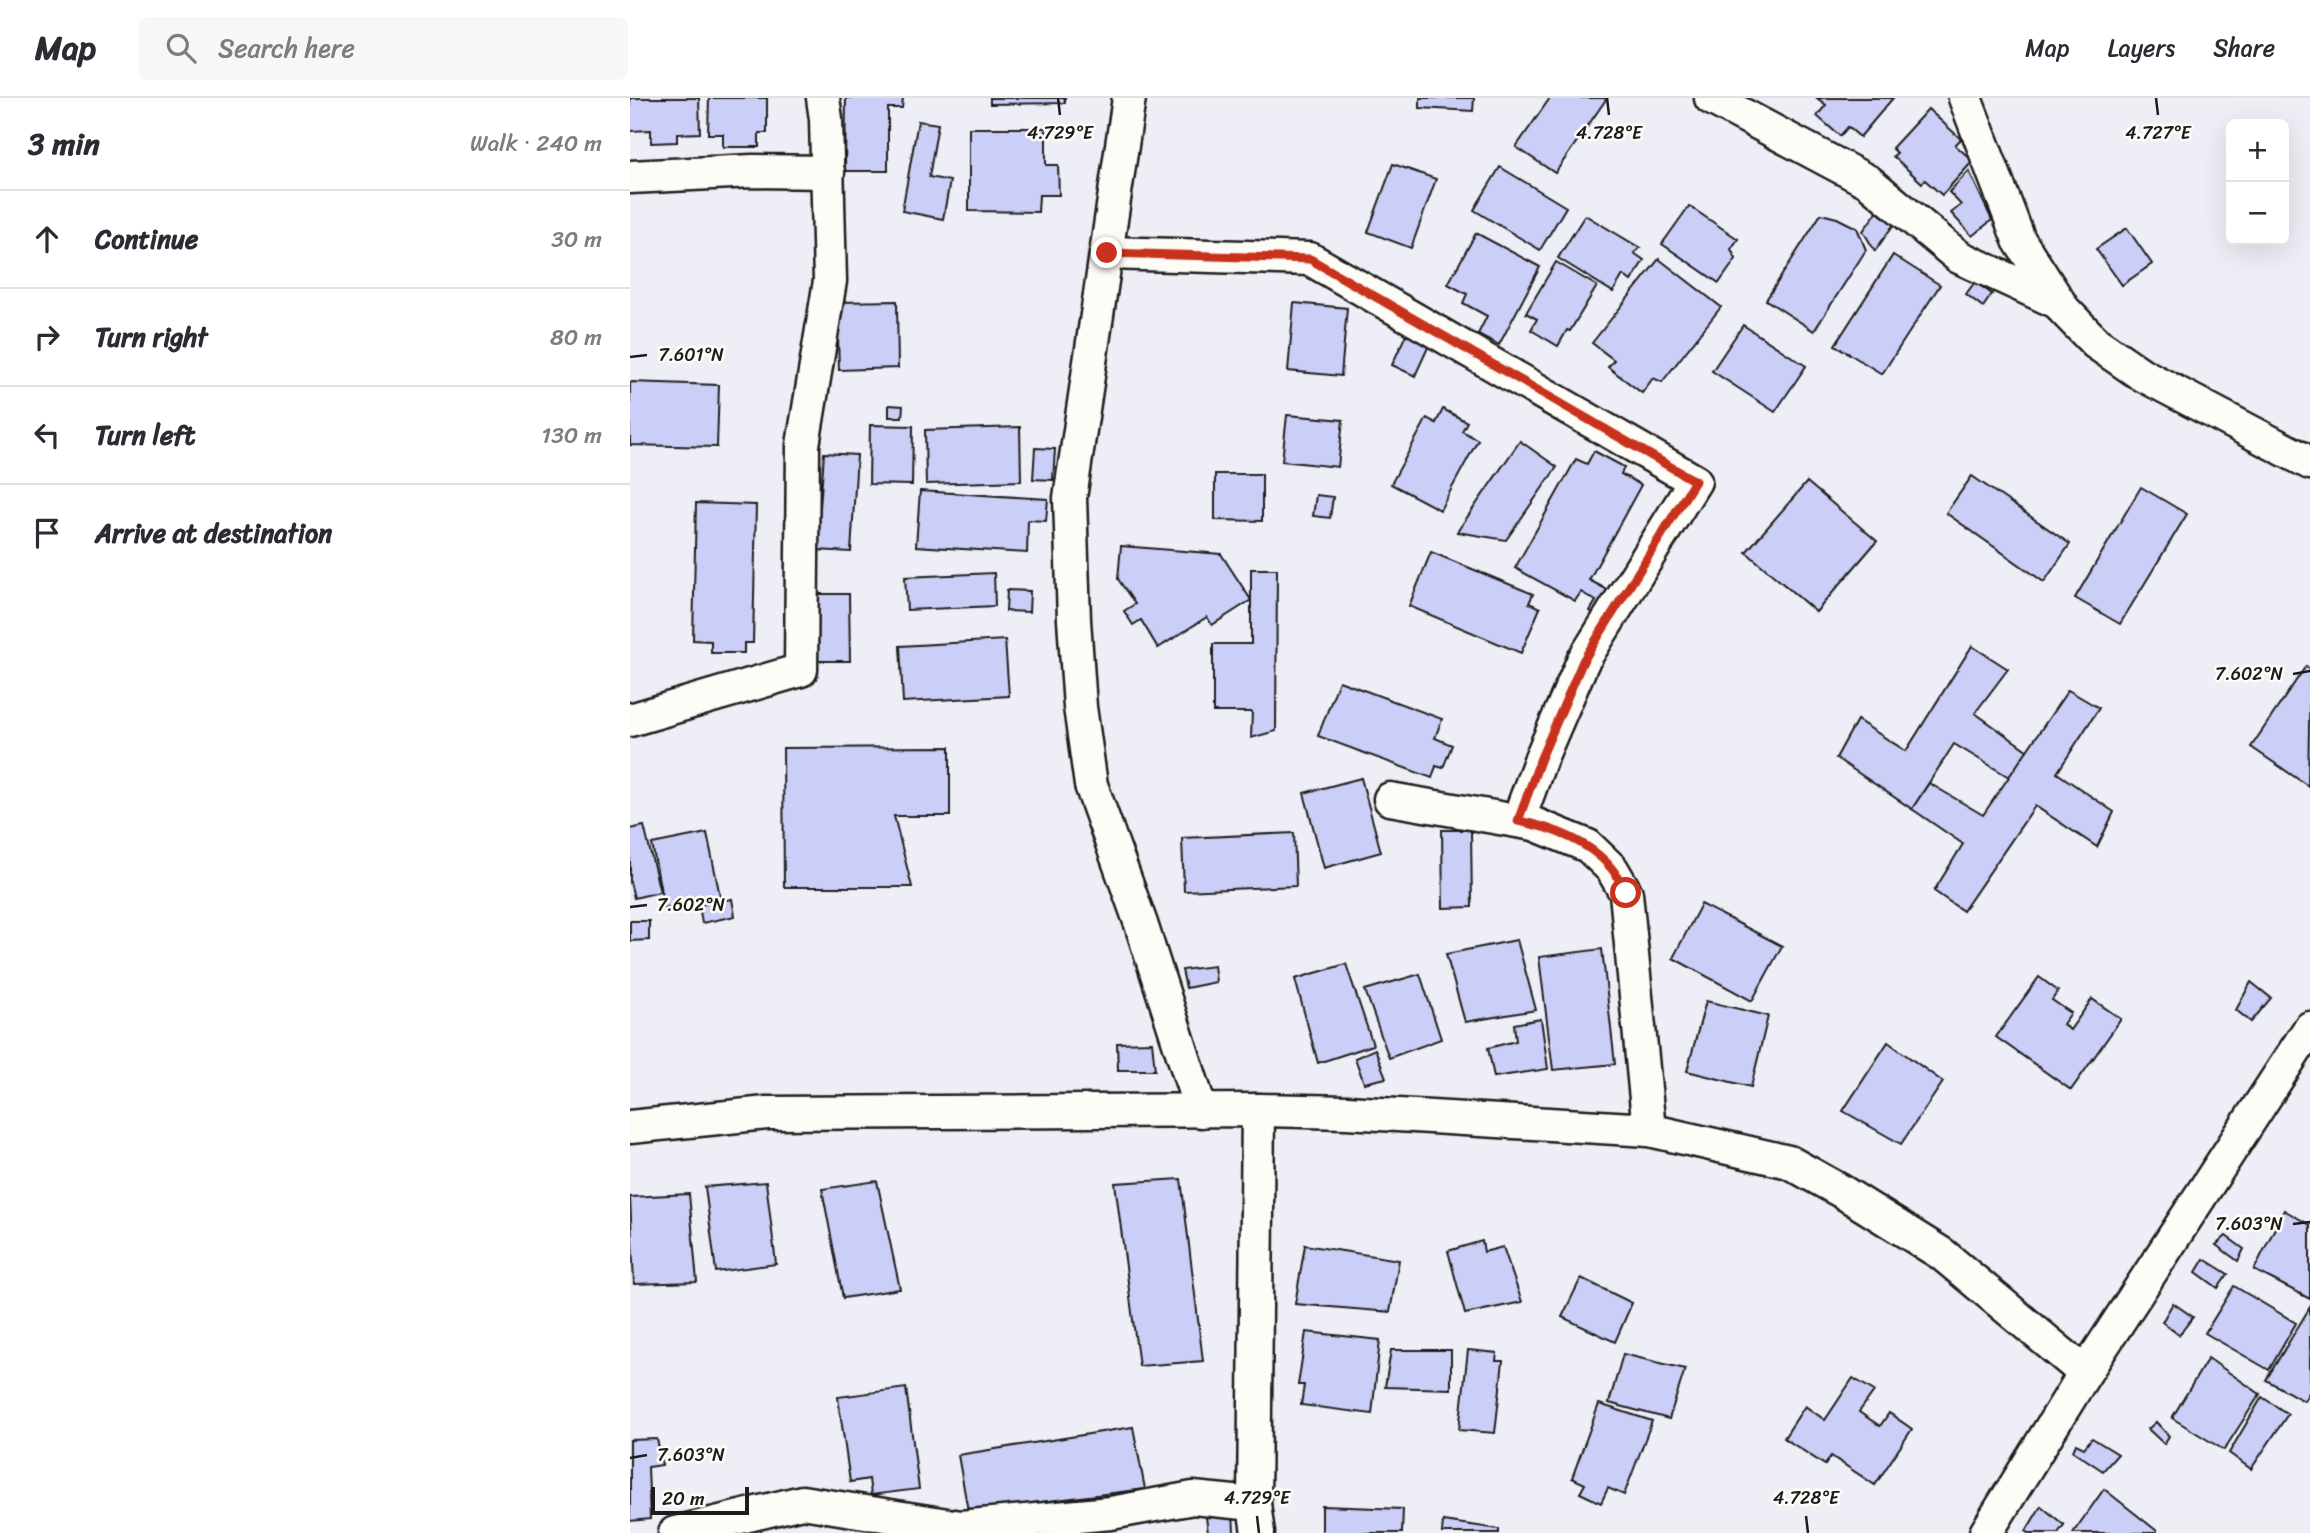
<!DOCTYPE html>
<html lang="en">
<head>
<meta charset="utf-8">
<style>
  body { margin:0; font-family:Sriracha,sans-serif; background:#f7f7f7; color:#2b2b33 }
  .controls { position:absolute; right:21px; top:21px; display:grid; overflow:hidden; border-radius:10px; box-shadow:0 7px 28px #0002 }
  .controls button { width:63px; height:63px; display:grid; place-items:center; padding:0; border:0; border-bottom:2px solid #e1e1e2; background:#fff; color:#2b2b33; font:35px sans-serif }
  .scale { position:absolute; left:21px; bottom:18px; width:98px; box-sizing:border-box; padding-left:7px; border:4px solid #1c1c1c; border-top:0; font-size:19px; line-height:24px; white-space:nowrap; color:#1c1c1c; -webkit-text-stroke:5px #fdfcf7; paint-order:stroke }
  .stop { position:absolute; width:21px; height:21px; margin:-16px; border:5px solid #c8321e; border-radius:50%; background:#fff }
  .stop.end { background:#c8321e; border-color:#fff; box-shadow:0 2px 7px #0008 }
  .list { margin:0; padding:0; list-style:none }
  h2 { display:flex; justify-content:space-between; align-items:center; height:91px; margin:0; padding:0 28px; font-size:30px }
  h2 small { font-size:23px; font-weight:400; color:#7c7c81 }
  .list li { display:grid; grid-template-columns:46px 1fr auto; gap:21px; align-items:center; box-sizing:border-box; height:98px; padding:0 28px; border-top:2px solid #e1e1e2 }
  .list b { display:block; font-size:26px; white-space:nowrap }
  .list em { font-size:23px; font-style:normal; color:#7c7c81 }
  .icon { flex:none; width:38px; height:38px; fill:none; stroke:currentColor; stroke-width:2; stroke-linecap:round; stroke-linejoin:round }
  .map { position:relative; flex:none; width:1680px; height:1435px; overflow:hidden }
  header { display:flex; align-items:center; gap:42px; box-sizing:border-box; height:98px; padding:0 35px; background:#fff; border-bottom:2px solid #e1e1e2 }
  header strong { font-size:33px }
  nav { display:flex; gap:38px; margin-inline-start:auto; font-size:24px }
  .search { width:490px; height:63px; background:#f7f7f7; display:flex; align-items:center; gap:18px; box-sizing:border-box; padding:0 24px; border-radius:10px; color:#7c7c81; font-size:26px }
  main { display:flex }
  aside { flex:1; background:#fff }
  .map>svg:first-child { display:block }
</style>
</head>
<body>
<header>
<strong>Map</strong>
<div class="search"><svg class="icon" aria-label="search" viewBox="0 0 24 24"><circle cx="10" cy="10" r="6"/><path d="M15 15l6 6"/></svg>Search here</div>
<nav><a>Map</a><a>Layers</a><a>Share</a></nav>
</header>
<main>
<aside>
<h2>3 min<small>Walk · 240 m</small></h2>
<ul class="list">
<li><svg class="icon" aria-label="ahead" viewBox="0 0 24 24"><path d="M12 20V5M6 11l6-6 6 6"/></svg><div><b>Continue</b></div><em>30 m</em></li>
<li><svg class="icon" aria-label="right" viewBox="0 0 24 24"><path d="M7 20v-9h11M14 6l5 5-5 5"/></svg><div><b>Turn right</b></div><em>80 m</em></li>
<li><svg class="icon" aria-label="left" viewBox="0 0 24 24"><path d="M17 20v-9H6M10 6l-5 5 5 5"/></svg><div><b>Turn left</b></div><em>130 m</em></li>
<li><svg class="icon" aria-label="arrive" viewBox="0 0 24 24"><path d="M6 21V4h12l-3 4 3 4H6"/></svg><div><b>Arrive at destination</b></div></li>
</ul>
</aside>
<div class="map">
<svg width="1680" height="1435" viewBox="0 0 1680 1435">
  <rect width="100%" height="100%" fill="#eeeef7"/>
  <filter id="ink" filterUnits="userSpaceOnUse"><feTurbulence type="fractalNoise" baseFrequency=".0143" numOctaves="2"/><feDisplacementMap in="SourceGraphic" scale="14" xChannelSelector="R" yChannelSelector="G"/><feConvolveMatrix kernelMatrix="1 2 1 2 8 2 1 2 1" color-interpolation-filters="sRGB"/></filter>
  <g filter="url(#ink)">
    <g fill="#cbcff7" stroke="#1c1c1c" stroke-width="2">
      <polygon points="0,0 69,0 70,35 47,36 47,44 21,45 21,32 0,33"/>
      <polygon points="79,0 137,0 137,35 129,35 129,49 93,49 93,36 78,36"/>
      <polygon points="216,0 273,0 272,10 258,10 258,73 215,73"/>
      <polygon points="360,0 435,0 435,5 360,6"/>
      <polygon points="790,0 844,0 843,13 790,10"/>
      <polygon points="920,0 977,0 925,75 886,49"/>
      <polygon points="1187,0 1263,0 1230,39 1218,29 1210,38 1187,18 1196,7"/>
      <polygon points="1298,11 1331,41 1325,47 1343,63 1312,97 1295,82 1292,85 1263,58 1267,55 1262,50"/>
      <polygon points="288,23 308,26 299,79 320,83 313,121 272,113"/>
      <polygon points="339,30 416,30 416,67 428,67 429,97 409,97 408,114 339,113"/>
      <polygon points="763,66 806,81 781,150 738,134"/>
      <polygon points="870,69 936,109 910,152 844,112"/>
      <polygon points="1339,73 1362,122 1342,138 1321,115 1331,107 1319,94"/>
      <polygon points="1059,108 1108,141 1101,151 1106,161 1089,185 1032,146"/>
      <polygon points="1247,114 1264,126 1245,153 1233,133"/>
      <polygon points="1191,116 1207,120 1227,130 1236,152 1184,233 1136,202"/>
      <polygon points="955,117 1010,150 1004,155 1014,162 1001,183 993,177 983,194 928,160"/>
      <polygon points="1497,130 1522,166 1492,187 1466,151"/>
      <polygon points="846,135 910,169 869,247 848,236 857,218 833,205 837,196 818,186"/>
      <polygon points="1263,157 1310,187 1252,276 1205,247"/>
      <polygon points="1029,161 1091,209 1032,284 1023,280 1012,295 978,269 984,262 962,245"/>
      <polygon points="926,164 967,188 940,233 937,232 928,248 901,232 907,221 896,215"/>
      <polygon points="1345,184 1362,196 1353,209 1336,196"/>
      <polygon points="267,203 268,270 209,272 207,204"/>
      <polygon points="664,205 717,210 711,278 658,273"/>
      <polygon points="1113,227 1176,268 1145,314 1082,273"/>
      <polygon points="777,234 800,245 785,278 762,267"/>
      <polygon points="0,284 89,287 87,349 0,347"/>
      <polygon points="259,307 273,308 272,319 259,319"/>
      <polygon points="813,311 837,324 832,333 848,342 810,412 761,386 797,320 806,325"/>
      <polygon points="657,317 713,322 708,369 652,363"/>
      <polygon points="240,327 283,328 282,387 239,386"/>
      <polygon points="390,329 391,383 296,386 295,332"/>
      <polygon points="890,343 927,369 876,442 827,434"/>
      <polygon points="405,350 425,351 423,382 403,381"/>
      <polygon points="964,353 994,369 991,376 1011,387 959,482 978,492 965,516 960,513 966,503 951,494 945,503 885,470 946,361 957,366"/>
      <polygon points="194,355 227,357 221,454 187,452"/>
      <polygon points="585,376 632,376 632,423 585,422"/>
      <polygon points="1342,378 1440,446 1414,484 1316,415"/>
      <polygon points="1177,384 1247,443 1186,514 1116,454"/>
      <polygon points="1511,389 1557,416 1490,526 1445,500"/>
      <polygon points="290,393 418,401 416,423 398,422 397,455 286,448"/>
      <polygon points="686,397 703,399 700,420 683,418"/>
      <polygon points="66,405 126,407 123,545 114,545 114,555 81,555 81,543 63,542"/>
      <polygon points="491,448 591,456 621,502 582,527 577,519 528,550 511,522 503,527 494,513 505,506 488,481"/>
      <polygon points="801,454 903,496 899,505 910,510 891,555 779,508"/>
      <polygon points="621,471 647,471 646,633 621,640 622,614 583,614 583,546 621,546"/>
      <polygon points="364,475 365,508 277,512 275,479"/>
      <polygon points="377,492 400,493 399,514 376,513"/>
      <polygon points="182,496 219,496 220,563 183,563"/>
      <polygon points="375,542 379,598 273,604 270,548"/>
      <polygon points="1342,548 1378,571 1345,615 1398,653 1379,679 1324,646 1282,711 1206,660 1227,622 1276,653"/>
      <polygon points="1676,568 1680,571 1678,688 1621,649"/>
      <polygon points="709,583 812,621 805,640 822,647 813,670 806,668 802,680 688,638"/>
      <polygon points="1438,592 1469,610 1427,675 1484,714 1467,749 1405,708 1333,813 1304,793 1333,746 1282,711 1299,685 1353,717"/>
      <polygon points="320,649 320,718 264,718 282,789 154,789 153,650"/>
      <polygon points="731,680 751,754 694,770 674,695"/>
      <polygon points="14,728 30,794 4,800 0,784 0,731"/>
      <polygon points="812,732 841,732 842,809 813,810"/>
      <polygon points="77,735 90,798 34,810 22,746"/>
      <polygon points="664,735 666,788 554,793 552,740"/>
      <polygon points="102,801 105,818 72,825 69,807"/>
      <polygon points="1071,806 1152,848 1122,903 1043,860"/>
      <polygon points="0,823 19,823 19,842 0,843"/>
      <polygon points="887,842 906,912 835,924 816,856"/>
      <polygon points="972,851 985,966 923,972 909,859"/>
      <polygon points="716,866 743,947 688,965 665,881"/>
      <polygon points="584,868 586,884 556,890 552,872"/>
      <polygon points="790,876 811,941 759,960 735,892"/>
      <polygon points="1409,879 1428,893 1422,902 1441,915 1433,926 1440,932 1462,901 1491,921 1441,992 1366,939"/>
      <polygon points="1621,884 1641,900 1621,924 1606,912"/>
      <polygon points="1076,903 1138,918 1121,989 1057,973"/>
      <polygon points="911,921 918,971 864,979 858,950 886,943 884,926"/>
      <polygon points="522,944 525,972 488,972 487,945"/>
      <polygon points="1258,944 1313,984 1271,1046 1213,1013"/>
      <polygon points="745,951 756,980 734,985 725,960"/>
      <polygon points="551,1081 573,1263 509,1268 485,1085"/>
      <polygon points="247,1083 270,1191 213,1200 192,1091"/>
      <polygon points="136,1084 146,1166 86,1174 75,1089"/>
      <polygon points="59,1096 67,1184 4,1186 0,1099"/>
      <polygon points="1654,1112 1680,1127 1680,1201 1624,1172"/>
      <polygon points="1596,1138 1614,1151 1608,1163 1586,1147"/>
      <polygon points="852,1143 854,1154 873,1149 892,1204 835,1216 818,1153"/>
      <polygon points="675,1147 769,1162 760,1214 665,1206"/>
      <polygon points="1574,1161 1598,1176 1588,1190 1566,1174"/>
      <polygon points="951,1180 1002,1205 985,1244 932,1219"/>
      <polygon points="1604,1188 1666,1225 1639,1272 1575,1235"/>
      <polygon points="1543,1205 1563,1219 1549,1237 1532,1224"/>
      <polygon points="1680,1209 1680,1293 1674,1303 1636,1282"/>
      <polygon points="676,1234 750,1242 742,1316 671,1307 674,1287 668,1287"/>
      <polygon points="761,1252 821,1252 821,1291 755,1289"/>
      <polygon points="838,1252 867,1255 866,1263 873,1263 865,1335 829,1332"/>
      <polygon points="993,1256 1055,1271 1039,1321 979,1305"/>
      <polygon points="1578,1260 1630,1296 1594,1352 1542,1320"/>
      <polygon points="1223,1280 1244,1293 1229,1314 1250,1328 1259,1315 1282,1331 1245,1387 1201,1358 1195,1367 1154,1340 1175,1308 1195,1322"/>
      <polygon points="276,1290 289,1391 241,1397 239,1381 220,1384 208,1299"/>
      <polygon points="1632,1299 1658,1316 1621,1371 1599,1355"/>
      <polygon points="969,1306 1022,1323 994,1397 978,1390 971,1405 950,1395 955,1386 942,1380"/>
      <polygon points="1526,1324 1539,1338 1534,1346 1518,1331"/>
      <polygon points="503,1329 515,1391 338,1413 328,1357"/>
      <polygon points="1462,1340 1488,1356 1473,1373 1443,1353 1446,1346 1454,1350"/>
      <polygon points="27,1341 32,1367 18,1369 20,1421 0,1423 0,1342"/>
      <polygon points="1474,1391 1527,1433 1526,1435 1443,1435"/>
      <polygon points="692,1408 773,1411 772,1435 692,1435"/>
      <polygon points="1411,1408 1434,1427 1428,1435 1399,1435 1396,1433"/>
      <polygon points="575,1411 603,1411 604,1435 578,1435"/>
      <polygon points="813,1423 869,1431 869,1435 812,1435"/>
    </g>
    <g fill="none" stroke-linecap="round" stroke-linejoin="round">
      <defs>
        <g id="minor">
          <polyline points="499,0 440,400 444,522 450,609 461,687 511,826 571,1013"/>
          <polyline points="1081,0 1239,84 1329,159 1429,205"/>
          <polyline points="1335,0 1389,142 1434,212 1466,245 1511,276 1680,365"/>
          <polyline points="0,79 123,73 198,74"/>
          <polyline points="477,155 680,161 1065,383 953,563 911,660 888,723"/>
          <polyline points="0,622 171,572 173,347 200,183 196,21 193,0"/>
          <polyline points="760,701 904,726 958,748 982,771 996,795 1019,1032"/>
          <polyline points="0,1029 137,1015 628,1012 717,1014 1019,1032 1159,1064 1211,1093 1312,1156 1455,1275"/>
          <polyline points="45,1435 172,1404 330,1429 481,1415 563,1400 624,1406"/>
          <polyline points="628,1435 624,1406 628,1012"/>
          <polyline points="1356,1435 1455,1275 1680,930"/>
        </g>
      </defs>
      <use href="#minor" stroke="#1c1c1c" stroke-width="37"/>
      <use href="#minor" stroke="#fdfcf7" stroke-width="32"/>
    </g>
  </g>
  <g fill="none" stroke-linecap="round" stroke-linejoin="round" filter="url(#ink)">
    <path stroke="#c8321e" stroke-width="9" d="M477,155L680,161L1065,383L953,563L911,660L888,723C921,729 961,744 982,771C988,778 992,787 996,795"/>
  </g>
  <path fill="none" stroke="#1c1c1c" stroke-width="2.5" d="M428,0L430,17M977,0L979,17M1526,0L1528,17M0,259L17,257M1663,576L1680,573M0,809L17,807M1663,1126L1680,1124M0,1360L17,1357M627,1418L629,1435M1176,1418L1178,1435"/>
  <g font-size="18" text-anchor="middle" fill="#1c1c1c" stroke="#fdfcf7" stroke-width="5" stroke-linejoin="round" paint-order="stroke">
    <text x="430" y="41">4.729°E</text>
    <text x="979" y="41">4.728°E</text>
    <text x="1528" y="41">4.727°E</text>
    <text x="61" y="263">7.601°N</text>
    <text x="1619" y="582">7.602°N</text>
    <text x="61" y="813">7.602°N</text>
    <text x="1619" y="1132">7.603°N</text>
    <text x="61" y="1363">7.603°N</text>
    <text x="627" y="1406">4.729°E</text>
    <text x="1176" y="1406">4.728°E</text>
  </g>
</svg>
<div class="controls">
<button>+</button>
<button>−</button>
</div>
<div class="scale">20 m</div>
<div class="stop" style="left:996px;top:795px"></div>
<div class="stop end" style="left:477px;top:155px"></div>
</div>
</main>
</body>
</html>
